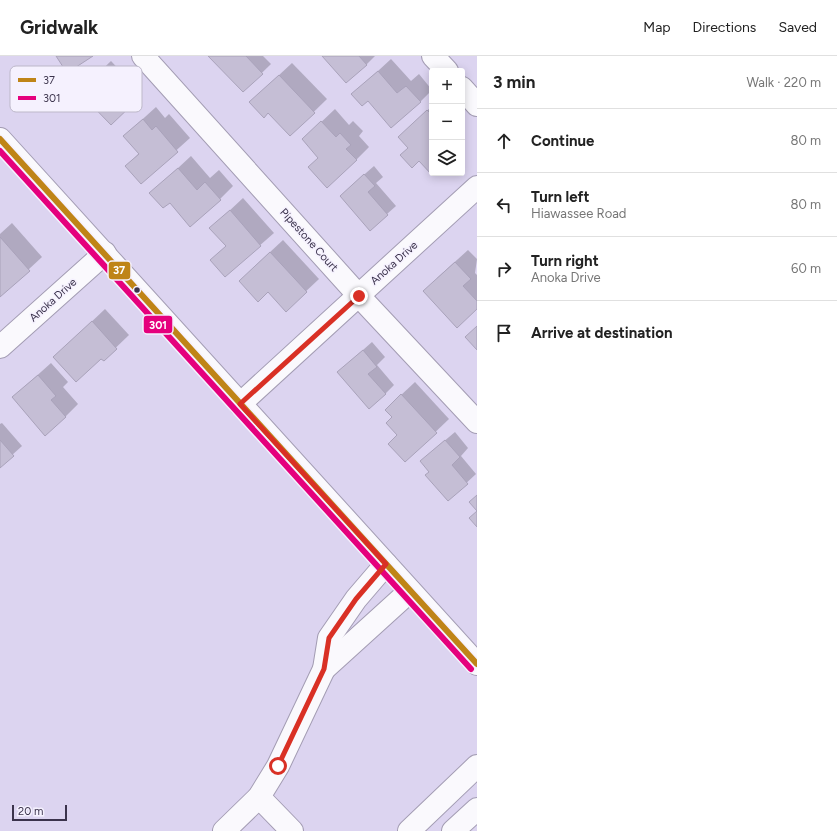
<!DOCTYPE html>
<html lang="en">
<head>
<meta charset="utf-8">
<style>
  body { margin:0; font-family:Figtree,sans-serif; background:#f6f6f6; color:#222 }
  .controls { position:absolute; right:12px; top:12px; display:grid; overflow:hidden; border-radius:4px; box-shadow:0 2px 10px #0003 }
  .controls button { width:36px; height:36px; display:grid; place-items:center; padding:0; border:0; border-bottom:1px solid #e0e0e0; background:#fff; color:#222; font:20px sans-serif }
  .scale { position:absolute; left:12px; bottom:10px; width:55px; box-sizing:border-box; padding-left:4px; border:2px solid #3b334c; border-top:0; font-size:11px; line-height:14px; white-space:nowrap; color:#3b334c; -webkit-text-stroke:3px #f5f1fe; paint-order:stroke }
  .stop { position:absolute; width:12px; height:12px; margin:-9px; border:3px solid #d93025; border-radius:50%; background:#fff }
  .stop.end { background:#d93025; border-color:#fff; box-shadow:0 1px 4px #0008 }
  .list { margin:0; padding:0; list-style:none }
  h2 { display:flex; justify-content:space-between; align-items:center; height:52px; margin:0; padding:0 16px; font-size:17px }
  h2 small { font-size:13px; font-weight:400; color:#767676 }
  .list li { display:grid; grid-template-columns:26px 1fr auto; gap:12px; align-items:center; box-sizing:border-box; height:64px; padding:0 16px; border-top:1px solid #e0e0e0 }
  .list b { display:block; font-size:15px; white-space:nowrap }
  .list p { margin:0; font-size:13px; white-space:nowrap; color:#767676 }
  .list em { font-size:13px; font-style:normal; color:#767676 }
  .icon { flex:none; width:22px; height:22px; fill:none; stroke:currentColor; stroke-width:2; stroke-linecap:round; stroke-linejoin:round }
  .map { position:relative; flex:none; width:477px; height:775px; overflow:hidden }
  header { display:flex; align-items:center; gap:24px; box-sizing:border-box; height:56px; padding:0 20px; background:#fff; border-bottom:1px solid #e0e0e0 }
  header strong { font-size:19px }
  nav { display:flex; gap:22px; margin-inline-start:auto; font-size:14px }
  main { display:flex }
  aside { flex:1; background:#fff }
  .map>svg:first-child { display:block }
</style>
</head>
<body>
<header>
<strong>Gridwalk</strong>
<nav><a>Map</a><a>Directions</a><a>Saved</a></nav>
</header>
<main>
<div class="map">
<svg width="477" height="775" viewBox="0 0 477 775">
  <rect width="100%" height="100%" fill="#dcd4f0"/>
  <g fill="#0003">
    <polygon points="210,0 263,0 271,8 243,35"/>
    <polygon points="324,0 375,0 366,9"/>
    <polygon points="391,3 411,25 419,18 432,34 420,46 368,44 353,38"/>
    <polygon points="111,5 142,38 134,47 89,26"/>
    <polygon points="292,7 327,43 290,79 263,34"/>
    <polygon points="432,50 433,117 432,118 409,91 412,69"/>
    <polygon points="156,51 165,62 169,58 190,82 141,126 127,110 139,97 124,80"/>
    <polygon points="335,53 349,69 353,65 363,75 359,80 369,91 356,104 319,101 316,71"/>
    <polygon points="191,100 210,122 219,114 233,130 220,143 170,145 151,137"/>
    <polygon points="374,110 383,121 376,127 396,150 387,158 350,131"/>
    <polygon points="243,142 274,177 225,220 212,204 226,190 211,172"/>
    <polygon points="12,167 42,201 0,240 0,178"/>
    <polygon points="283,184 319,223 286,254 268,235 253,212"/>
    <polygon points="468,194 477,203 475,217 477,219 477,252 437,222"/>
    <polygon points="105,253 129,279 104,303 67,289"/>
    <polygon points="372,286 385,301 377,309 394,329 385,338 338,316"/>
    <polygon points="51,307 68,326 63,331 78,348 65,361 13,341"/>
    <polygon points="415,326 449,363 405,405 393,361 399,341"/>
    <polygon points="2,367 22,390 0,410 0,368"/>
    <polygon points="455,376 468,392 461,400 476,418 448,444 430,415 430,397"/>
  </g>
  <g fill="#c5bed5" stroke="#a9a2ba">
    <polygon points="56,0 93,0 67,17"/>
    <polygon points="208,0 246,0 263,18 243,36"/>
    <polygon points="322,0 359,0 367,9 346,27"/>
    <polygon points="102,13 134,47 111,69 78,35"/>
    <polygon points="378,15 397,37 406,30 421,46 391,72 368,45 362,50 351,38"/>
    <polygon points="279,19 315,57 290,80 268,57 264,62 249,46"/>
    <polygon points="427,54 432,59 432,117 435,117 432,119 419,105 412,112 400,99 408,92 398,81"/>
    <polygon points="143,63 152,74 156,70 178,96 141,128 125,110 139,98 123,80"/>
    <polygon points="321,65 336,81 340,77 351,89 346,93 357,104 327,132 308,111 318,102 302,83"/>
    <polygon points="178,112 197,134 205,126 221,144 190,171 170,147 163,152 149,137"/>
    <polygon points="364,118 375,130 368,136 388,159 370,175 340,140"/>
    <polygon points="230,154 261,190 225,221 210,204 226,190 209,172"/>
    <polygon points="0,181 30,215 0,241"/>
    <polygon points="270,196 307,236 286,256 268,236 258,246 239,225"/>
    <polygon points="455,206 471,223 463,230 477,245 477,253 457,272 423,235"/>
    <polygon points="92,265 117,293 104,305 101,303 76,326 53,301"/>
    <polygon points="477,270 477,294 465,281"/>
    <polygon points="363,294 377,311 368,318 386,338 369,353 337,316"/>
    <polygon points="38,319 56,340 51,344 66,361 45,380 12,341"/>
    <polygon points="401,338 437,377 405,406 388,388 397,379 386,367 392,361 385,354"/>
    <polygon points="0,384 14,400 0,412"/>
    <polygon points="445,384 460,401 452,409 468,428 448,445 425,419 429,416 420,405"/>
    <polygon points="477,439 477,471 469,462 477,455 469,446"/>
  </g>
  <g fill="none" stroke-linecap="round" stroke-linejoin="round">
    <defs>
      <g id="minor">
        <polyline points="143,0 359,240 477,366"/>
        <polyline points="433,0 447,15"/>
        <polyline points="462,32 477,49"/>
        <polyline points="0,291 105,197"/>
        <polyline points="240,348 477,131"/>
        <polyline points="324,613 410,535"/>
        <polyline points="259,741 292,775"/>
        <polyline points="224,775 259,741 278,710 324,613 329,582 356,543 386,508"/>
        <polyline points="409,775 477,710"/>
        <polyline points="453,775 477,753"/>
      </g>
      <polyline id="major" points="0,83 477,608"/>
    </defs>
    <use href="#minor" stroke="#a39cb3" stroke-width="24"/>
    <use href="#major" stroke="#a39cb3" stroke-width="24"/>
    <use href="#minor" stroke="#faf9fd" stroke-width="22"/>
    <use href="#major" stroke="#faf9fd" stroke-width="22"/>
    <defs>
      <polyline id="bus-1" points="0,83 477,608"/>
      <polyline id="bus-2" points="0,95 471,613"/>
    </defs>
    <use href="#bus-1" stroke="#f5f1fe" stroke-width="9"/>
    <use href="#bus-2" stroke="#f5f1fe" stroke-width="9"/>
    <use href="#bus-1" stroke="#bf8417" stroke-width="6"/>
    <use href="#bus-2" stroke="#e5007d" stroke-width="6"/>
  </g>
  <g fill="none" stroke-linecap="round" stroke-linejoin="round">
    <polyline stroke="#d93025" stroke-width="5" points="278,710 324,613 329,582 356,543 386,508 240,348 359,240"/>
  </g>
  <circle fill="#3b334c" stroke="#f5f1fe" stroke-width="1.5" cx="137" cy="234" r="3.5"/>
  <g text-anchor="middle" dominant-baseline="central" stroke-width="3" stroke-linejoin="round" paint-order="stroke">
    <g font-size="11" fill="#3b334c" stroke="#f5f1fe">
      <text transform="translate(309 184) rotate(48)">Pipestone Court</text>
      <text transform="translate(394 207) rotate(-42)">Anoka Drive</text>
      <text transform="translate(53 244) rotate(-42)">Anoka Drive</text>
    </g>
  </g>
  <rect x="10" y="10" width="132" height="46" rx="6" fill="#f5f1fe" stroke="#bdb8c9" stroke-width="1"/>
  <rect x="18" y="22" width="18" height="4" fill="#bf8417"/>
  <rect x="18" y="40" width="18" height="4" fill="#e5007d"/>
  <g font-size="11" fill="#3b334c">
    <text x="43" y="28">37</text>
    <text x="43" y="46">301</text>
  </g>
  <g stroke="#f5f1fe" stroke-width="1.5">
    <rect x="108" y="205" width="23" height="19" rx="4" fill="#bf8417"/>
    <rect x="143" y="259" width="30" height="19" rx="4" fill="#e5007d"/>
  </g>
  <g font-size="11" text-anchor="middle" font-weight="bold" fill="#fff">
    <text x="119" y="218">37</text>
    <text x="158" y="273">301</text>
  </g>
</svg>
<div class="controls">
<button>+</button>
<button>−</button>
<button><svg class="icon" aria-label="layers" viewBox="0 0 24 24"><path d="M12 4l9 5-9 5-9-5zM3 14l9 5 9-5"/></svg></button>
</div>
<div class="scale">20 m</div>
<div class="stop" style="left:278px;top:710px"></div>
<div class="stop end" style="left:359px;top:240px"></div>
</div>
<aside>
<h2>3 min<small>Walk · 220 m</small></h2>
<ul class="list">
<li><svg class="icon" aria-label="ahead" viewBox="0 0 24 24"><path d="M12 20V5M6 11l6-6 6 6"/></svg><div><b>Continue</b></div><em>80 m</em></li>
<li><svg class="icon" aria-label="left" viewBox="0 0 24 24"><path d="M17 20v-9H6M10 6l-5 5 5 5"/></svg><div><b>Turn left</b><p>Hiawassee Road</p></div><em>80 m</em></li>
<li><svg class="icon" aria-label="right" viewBox="0 0 24 24"><path d="M7 20v-9h11M14 6l5 5-5 5"/></svg><div><b>Turn right</b><p>Anoka Drive</p></div><em>60 m</em></li>
<li><svg class="icon" aria-label="arrive" viewBox="0 0 24 24"><path d="M6 21V4h12l-3 4 3 4H6"/></svg><div><b>Arrive at destination</b></div></li>
</ul>
</aside>
</main>
</body>
</html>
